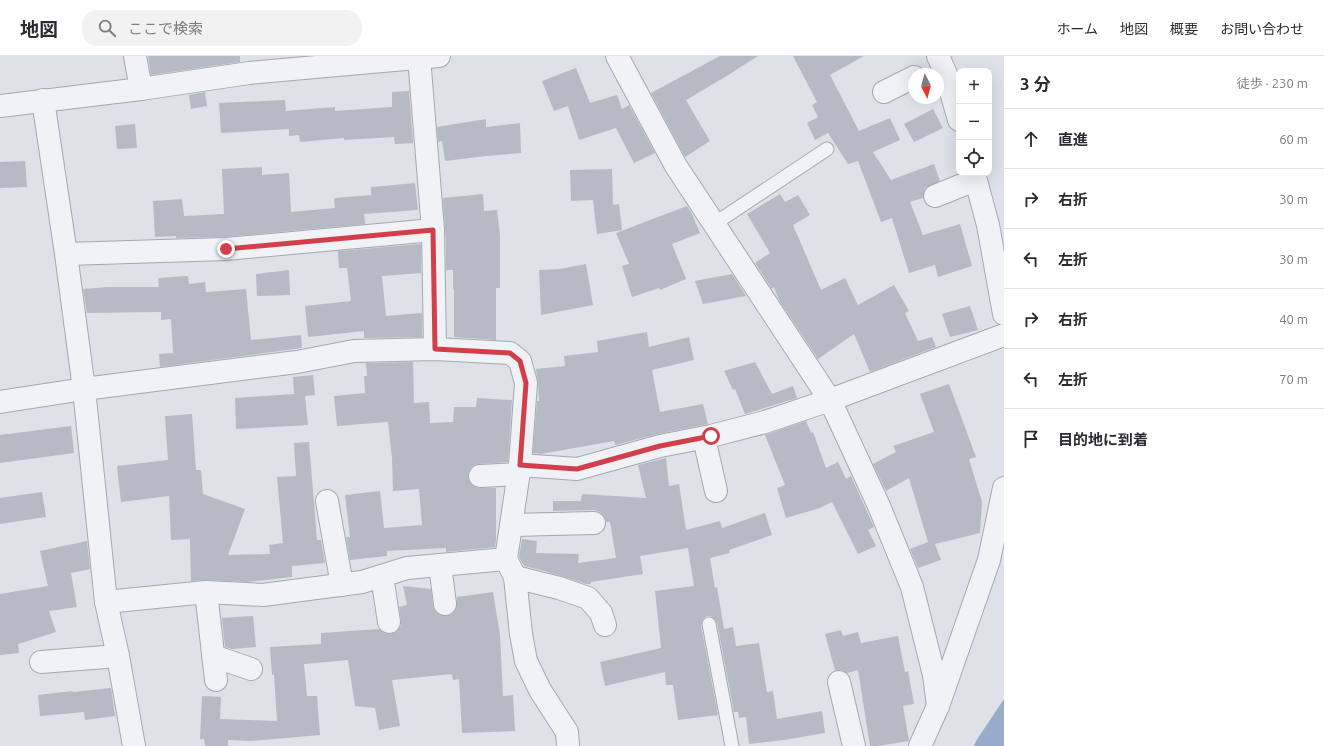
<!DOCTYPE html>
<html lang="ja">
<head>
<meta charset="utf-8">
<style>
  body { margin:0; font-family:Ubuntu,"Noto Sans JP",sans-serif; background:#f2f2f3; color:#2b2b33 }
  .controls { position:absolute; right:12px; top:12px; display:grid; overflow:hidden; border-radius:8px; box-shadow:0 4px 16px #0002 }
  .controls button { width:36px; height:36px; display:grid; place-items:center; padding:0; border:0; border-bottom:1px solid #e1e1e2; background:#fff; color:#2b2b33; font:20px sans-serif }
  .compass { position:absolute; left:908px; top:12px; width:36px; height:36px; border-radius:50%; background:#fff; box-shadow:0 4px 16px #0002; rotate:174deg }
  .stop { position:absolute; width:12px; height:12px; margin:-9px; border:3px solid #d13f4b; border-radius:50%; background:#fff }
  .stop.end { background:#d13f4b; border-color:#fff; box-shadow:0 1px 4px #0008 }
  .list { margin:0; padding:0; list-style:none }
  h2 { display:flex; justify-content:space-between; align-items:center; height:52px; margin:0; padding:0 16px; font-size:17px }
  h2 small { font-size:13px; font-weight:400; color:#7c7c81 }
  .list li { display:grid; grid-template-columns:26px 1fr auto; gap:12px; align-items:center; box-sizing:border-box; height:60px; padding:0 16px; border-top:1px solid #e1e1e2 }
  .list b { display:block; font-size:15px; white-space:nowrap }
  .list em { font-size:13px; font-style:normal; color:#7c7c81 }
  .icon { flex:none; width:22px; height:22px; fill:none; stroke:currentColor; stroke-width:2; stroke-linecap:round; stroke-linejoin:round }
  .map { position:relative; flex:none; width:1004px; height:690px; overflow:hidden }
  header { display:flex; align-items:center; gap:24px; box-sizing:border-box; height:56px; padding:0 20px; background:#fff; border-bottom:1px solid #e1e1e2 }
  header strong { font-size:19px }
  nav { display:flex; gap:22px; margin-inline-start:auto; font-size:14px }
  .search { width:280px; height:36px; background:#f2f2f3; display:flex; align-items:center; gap:10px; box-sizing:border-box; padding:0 14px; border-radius:16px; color:#7c7c81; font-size:15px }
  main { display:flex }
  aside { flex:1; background:#fff }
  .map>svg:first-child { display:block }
</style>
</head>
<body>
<header>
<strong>地図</strong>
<div class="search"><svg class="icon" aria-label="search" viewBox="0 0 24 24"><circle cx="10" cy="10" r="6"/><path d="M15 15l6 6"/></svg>ここで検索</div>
<nav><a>ホーム</a><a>地図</a><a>概要</a><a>お問い合わせ</a></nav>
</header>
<main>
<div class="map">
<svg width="1004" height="690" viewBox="0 0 1004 690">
  <rect width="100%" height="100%" fill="#dee1e8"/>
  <polygon fill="#98acc9" points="1004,643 1004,690 974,690 976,685"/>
  <g fill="#b5bac5">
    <polygon points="148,0 240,0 240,6 151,19"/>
    <polygon points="720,0 758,0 725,21 686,44 710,85 685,101 651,37"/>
    <polygon points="793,0 864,0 830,19 859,75 890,62 900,84 873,96 891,124 934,108 940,125 925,132 923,138 923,142 910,146 923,179 960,168 972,210 938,221 935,209 909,217 892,162 881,166 858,105 848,108 828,77 815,84 807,67 818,61 812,49 817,46"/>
    <polygon points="576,12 590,47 617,39 622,53 629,49 655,97 634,107 616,72 579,84 568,50 554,55 542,25"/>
    <polygon points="409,35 413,87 395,88 394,81 344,84 344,82 300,86 299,79 289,80 289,73 221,77 219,47 285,44 286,55 335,51 335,55 392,51 392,36"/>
    <polygon points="205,36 207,50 191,53 189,39"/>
    <polygon points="933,53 943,72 914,86 904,68"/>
    <polygon points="486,63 486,71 520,67 521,97 486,100 445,105 442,85 438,86 437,71"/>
    <polygon points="135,68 137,92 117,93 115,70"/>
    <polygon points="25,105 27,131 0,132 0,106"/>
    <polygon points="262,111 262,119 289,117 291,156 335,152 334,142 371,139 371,131 415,127 418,154 364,158 365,168 225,181 176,182 176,180 155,181 153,145 182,143 184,160 224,158 222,113"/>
    <polygon points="612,113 613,149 619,148 622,174 597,178 593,144 571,145 570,114"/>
    <polygon points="483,138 484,155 497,154 500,179 500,232 496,232 496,284 454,281 454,233 453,233 453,214 446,214 446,186 443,142"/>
    <polygon points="780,138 785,146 798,139 810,159 793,169 821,234 845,222 858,249 894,229 909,255 905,257 918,285 932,281 936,291 870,316 854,278 818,303 779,244 774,231 772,233 755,207 770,197 747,158"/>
    <polygon points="687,150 692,158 700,177 672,188 686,223 660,234 659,232 632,241 622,210 629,208 616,177"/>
    <polygon points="421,188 421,217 382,220 386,260 422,257 422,281 364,282 364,275 308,281 305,250 351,245 347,212 339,212 338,195"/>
    <polygon points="586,208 593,249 541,259 539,214 560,213"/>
    <polygon points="289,214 290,239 257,240 256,218"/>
    <polygon points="732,218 746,240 703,248 695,225"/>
    <polygon points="188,220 189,228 205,226 206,236 246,233 251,284 301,279 302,292 160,311 159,298 173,297 171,263 161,264 161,256 87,257 83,233 107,231 159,231 158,222"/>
    <polygon points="970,250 978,274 950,281 942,258"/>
    <polygon points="647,276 649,291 689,281 694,304 652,314 660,356 703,348 708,368 658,378 615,389 614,385 541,398 533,397 537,345 539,345 538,328 536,313 565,310 564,300 598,296 597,285"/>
    <polygon points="413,306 414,347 429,346 430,367 453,366 454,351 476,351 477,342 512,344 508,406 479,408 474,409 469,414 468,420 470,427 475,431 481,432 496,432 496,484 495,491 446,496 446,492 387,495 387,500 350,504 346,481 350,481 345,439 380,435 384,472 422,469 419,433 393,435 392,402 388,366 337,370 334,340 365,337 364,320 367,320 366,307"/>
    <polygon points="755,306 772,338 793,330 797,342 745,358 735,333 733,334 724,315"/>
    <polygon points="313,319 315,339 305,340 308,369 236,373 235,342 294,338 293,321"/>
    <polygon points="949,328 976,401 969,403 982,446 980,477 935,488 941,504 918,512 910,493 928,486 909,422 886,435 873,408 896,396 893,390 934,376 920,338"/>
    <polygon points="192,358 196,414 201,414 203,438 245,453 228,499 270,498 269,489 283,487 277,421 296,420 294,387 309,386 317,484 321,484 325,507 292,510 292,521 248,526 207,524 191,525 190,483 171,484 169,440 121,446 117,410 168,404 165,360"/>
    <polygon points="806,365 811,377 813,376 826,412 838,406 846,423 851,420 874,471 868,474 876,490 858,498 832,446 820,452 786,462 777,432 785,429 765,379"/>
    <polygon points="71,370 74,397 0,407 0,379"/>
    <polygon points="666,402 669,430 679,428 686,474 720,465 722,472 765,457 772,479 729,494 730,497 710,502 715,532 717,531 724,573 733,571 736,590 759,587 767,636 773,635 777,663 822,655 825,677 784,684 749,688 746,661 739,662 738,656 734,656 717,567 715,563 711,560 707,560 704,562 701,569 718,659 678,664 673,629 666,629 665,616 605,630 600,606 661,592 655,535 694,530 688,492 640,500 643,518 591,526 591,528 586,528 545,515 524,510 519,501 522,483 537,485 536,497 579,498 578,507 616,502 610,466 606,466 604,460 600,456 594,454 553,455 553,445 581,445 582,438 646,442 638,409"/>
    <polygon points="42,436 46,461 0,468 0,442"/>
    <polygon points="87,485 90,513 71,517 77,551 49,555 56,576 18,588 19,597 0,599 0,538 48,530 40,495"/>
    <polygon points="403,530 431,533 433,550 435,555 440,559 446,560 452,558 456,553 457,541 493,536 500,579 503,640 513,639 515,675 462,677 459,623 453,624 452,618 392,624 400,670 379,674 375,652 355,650 348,604 304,608 307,640 317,640 320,679 250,685 228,684 228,690 205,690 204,683 200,683 202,640 221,641 220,663 277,665 274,618 272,619 270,591 321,588 321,577 379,573 385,578 390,578 396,576 401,570 401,564 399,551 407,549"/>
    <polygon points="253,560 256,591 232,593 225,591 222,562"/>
    <polygon points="841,574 843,580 858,576 861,587 898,580 905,616 908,615 914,648 903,650 909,685 878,690 870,690 858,614 847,617 842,614 835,614 825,578"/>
    <polygon points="111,632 115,660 85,664 84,656 40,660 38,639 72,635 73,636"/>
  </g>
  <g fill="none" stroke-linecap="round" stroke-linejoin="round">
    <defs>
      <g id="service">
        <polyline points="714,168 827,93"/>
        <polyline points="709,568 732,690"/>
      </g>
      <g id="minor">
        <polyline points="135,0 141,33"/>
        <polyline points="617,0 676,110 830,344 879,450 912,531 934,619 938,650"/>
        <polyline points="938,0 946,18 959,64"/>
        <polyline points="419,1 433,174 435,293"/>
        <polyline points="884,36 914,21"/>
        <polyline points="43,44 66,198 84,333 106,546 118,600 134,690"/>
        <polyline points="0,50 141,33 249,17 439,0"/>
        <polyline points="974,117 988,169 1004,258"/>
        <polyline points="935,140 975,124"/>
        <polyline points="66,198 226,193 433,174"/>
        <polyline points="0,346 84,333 297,306 354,295 435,293 510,297 520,305 526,327 520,409 506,503 515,521 521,578 526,605 540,634 567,676 568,690"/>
        <polyline points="704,382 716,435"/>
        <polyline points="520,409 577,413 660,390 711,380 765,366 830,344 1004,279"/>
        <polyline points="480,420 519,418"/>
        <polyline points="327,445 342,529"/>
        <polyline points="511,469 594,467"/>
        <polyline points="440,509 445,548"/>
        <polyline points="382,520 389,566"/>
        <polyline points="515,521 559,532 588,542 601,557 605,569"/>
        <polyline points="206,536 216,624"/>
        <polyline points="106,546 206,536 263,539 362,526 407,512 506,503"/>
        <polyline points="213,600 251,613"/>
        <polyline points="41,606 118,600"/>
        <polyline points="839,626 854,690"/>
        <polyline points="920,690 938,650 989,504 1004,432"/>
      </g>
    </defs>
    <use href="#service" stroke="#a3a8b2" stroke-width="15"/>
    <use href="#minor" stroke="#a3a8b2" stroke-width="24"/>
    <use href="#service" stroke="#f1f2f6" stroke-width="13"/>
    <use href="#minor" stroke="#f1f2f6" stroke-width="22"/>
  </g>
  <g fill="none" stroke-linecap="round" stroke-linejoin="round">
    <polyline stroke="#d13f4b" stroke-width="5" points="226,193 433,174 435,293 510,297 520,305 526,327 520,409 577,413 660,390 711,380"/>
  </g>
</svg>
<div class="controls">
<button>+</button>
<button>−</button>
<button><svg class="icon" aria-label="locate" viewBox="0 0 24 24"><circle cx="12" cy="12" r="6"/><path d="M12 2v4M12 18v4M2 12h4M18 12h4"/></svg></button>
</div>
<svg class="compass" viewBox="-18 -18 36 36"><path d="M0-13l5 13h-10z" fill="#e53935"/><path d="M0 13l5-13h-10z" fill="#7c7c81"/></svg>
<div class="stop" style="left:711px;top:380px"></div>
<div class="stop end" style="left:226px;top:193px"></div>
</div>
<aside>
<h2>3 分<small>徒歩 · 230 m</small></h2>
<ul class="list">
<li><svg class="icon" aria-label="ahead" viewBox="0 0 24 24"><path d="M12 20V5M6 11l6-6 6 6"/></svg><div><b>直進</b></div><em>60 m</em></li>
<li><svg class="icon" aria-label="right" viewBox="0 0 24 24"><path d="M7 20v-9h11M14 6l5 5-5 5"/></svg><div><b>右折</b></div><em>30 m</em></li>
<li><svg class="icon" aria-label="left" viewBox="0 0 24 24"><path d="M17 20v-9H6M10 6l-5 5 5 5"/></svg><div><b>左折</b></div><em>30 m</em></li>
<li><svg class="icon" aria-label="right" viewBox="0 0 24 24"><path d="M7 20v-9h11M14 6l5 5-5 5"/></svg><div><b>右折</b></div><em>40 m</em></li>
<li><svg class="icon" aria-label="left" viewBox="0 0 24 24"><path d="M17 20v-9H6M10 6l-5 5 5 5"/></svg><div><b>左折</b></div><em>70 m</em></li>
<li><svg class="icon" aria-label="arrive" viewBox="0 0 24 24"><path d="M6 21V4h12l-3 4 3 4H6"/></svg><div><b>目的地に到着</b></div></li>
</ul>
</aside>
</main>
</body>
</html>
